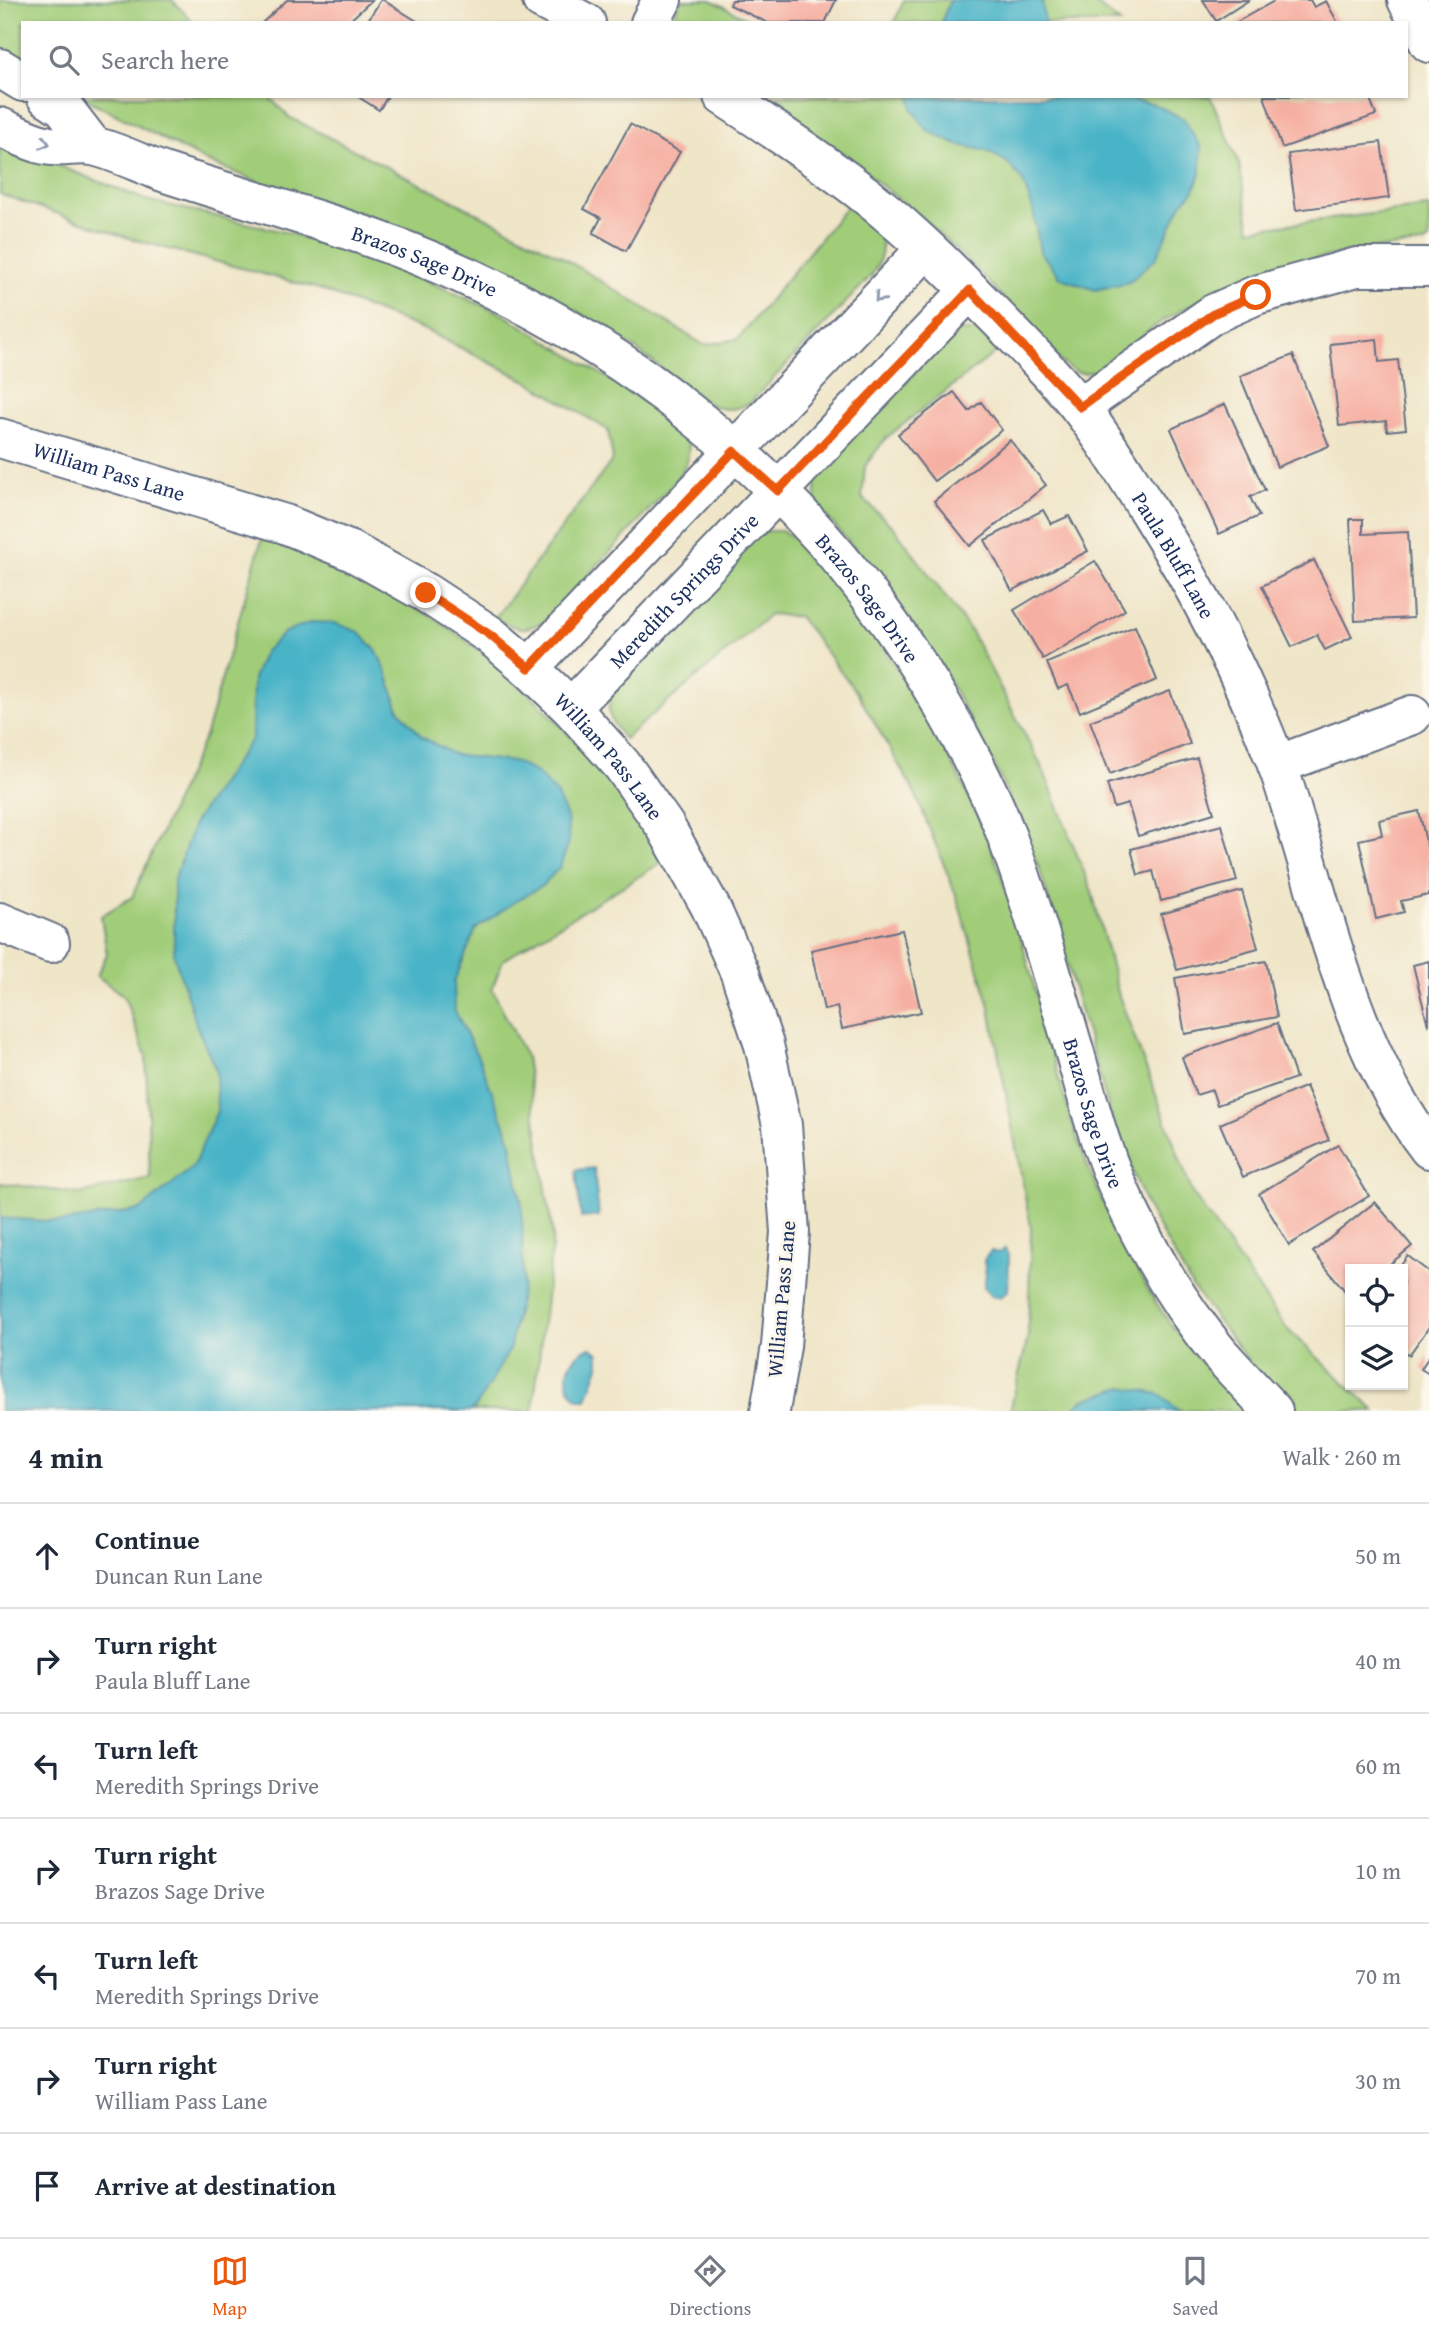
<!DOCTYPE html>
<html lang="en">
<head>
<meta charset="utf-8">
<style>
  body { margin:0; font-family:"Gentium Book Plus",serif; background:#f2f2f3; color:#1f2937 }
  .controls { position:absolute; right:21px; bottom:21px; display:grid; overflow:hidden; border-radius:0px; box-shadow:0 2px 5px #0004 }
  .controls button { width:63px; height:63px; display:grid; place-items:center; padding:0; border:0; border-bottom:2px solid #e0e1e3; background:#fff; color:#1f2937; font:35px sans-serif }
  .stop { position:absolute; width:21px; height:21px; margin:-16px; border:5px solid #ea580c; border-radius:50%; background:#fff }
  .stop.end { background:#ea580c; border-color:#fff; box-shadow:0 2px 7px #0008 }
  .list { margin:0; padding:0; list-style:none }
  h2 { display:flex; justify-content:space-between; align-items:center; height:91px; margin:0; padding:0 28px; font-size:30px }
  h2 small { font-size:23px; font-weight:400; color:#747a83 }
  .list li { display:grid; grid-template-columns:46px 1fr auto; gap:21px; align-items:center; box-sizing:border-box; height:105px; padding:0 28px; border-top:2px solid #e0e1e3 }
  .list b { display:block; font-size:26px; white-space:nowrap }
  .list p { margin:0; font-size:23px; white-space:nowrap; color:#747a83 }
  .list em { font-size:23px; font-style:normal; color:#747a83 }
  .icon { flex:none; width:38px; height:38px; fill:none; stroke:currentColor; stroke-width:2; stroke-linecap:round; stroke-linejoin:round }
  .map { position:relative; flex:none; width:1429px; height:1411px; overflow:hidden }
  .search { position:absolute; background:#fff; box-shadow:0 2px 5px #0004; left:21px; right:21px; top:21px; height:77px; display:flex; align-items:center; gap:18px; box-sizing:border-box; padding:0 24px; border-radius:0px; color:#747a83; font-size:26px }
  .sheet { height:826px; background:#fff }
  nav { display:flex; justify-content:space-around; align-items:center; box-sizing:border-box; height:98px; border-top:2px solid #e0e1e3; background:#fff; font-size:19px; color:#747a83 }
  nav a { display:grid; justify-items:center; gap:4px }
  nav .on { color:#ea580c }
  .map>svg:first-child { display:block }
</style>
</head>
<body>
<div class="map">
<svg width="1429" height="1411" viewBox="0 0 1429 1411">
  <rect width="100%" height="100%" fill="#fbf7ec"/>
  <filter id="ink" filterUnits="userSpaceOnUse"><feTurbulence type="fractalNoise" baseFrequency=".0143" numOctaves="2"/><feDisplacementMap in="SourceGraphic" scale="14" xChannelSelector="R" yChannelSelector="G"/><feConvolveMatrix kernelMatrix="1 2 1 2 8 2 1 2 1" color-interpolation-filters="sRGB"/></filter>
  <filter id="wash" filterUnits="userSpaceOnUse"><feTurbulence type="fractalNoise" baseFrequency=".00686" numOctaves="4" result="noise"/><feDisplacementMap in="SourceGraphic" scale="28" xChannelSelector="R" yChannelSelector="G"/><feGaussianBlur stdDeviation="1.57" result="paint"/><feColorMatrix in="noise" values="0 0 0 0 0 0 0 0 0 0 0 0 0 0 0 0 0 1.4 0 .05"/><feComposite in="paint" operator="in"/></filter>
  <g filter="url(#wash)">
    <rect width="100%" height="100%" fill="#efe5c7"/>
    <g fill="#a1cd79" stroke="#5e7e6c" stroke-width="2">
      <polygon points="0,0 172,0 194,23 23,23 23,63 0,49"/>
      <polygon points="681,0 711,0 756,23 671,23"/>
      <polygon points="904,0 1091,0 1120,23 894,23"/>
      <path d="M80,96H268L289,117L559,255L704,345L738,339L847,206C875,229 895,238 872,275L750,403C734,411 723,411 708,403L630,345L547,293L451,247L368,216L264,184L208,162Z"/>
      <path d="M760,96H1210L1239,163L1250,229L1429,207V240L1424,244C1323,251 1248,269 1161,322C1138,336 1105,379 1077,372C1070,370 1064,364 1059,360C1033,331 1007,301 980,273C914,206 837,149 760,96Z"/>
      <path d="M0,143L146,200L293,234L391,265L504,315L624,388L680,429L689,446L687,462L676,481L546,621C524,632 516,630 495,618L613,459L608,430L527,381L423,329L319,289L132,239L0,194Z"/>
      <polygon points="955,331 980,331 1001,348 886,438 865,466 862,498 895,529 970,630 1042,767 1092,892 1119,996 1193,1194 1286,1328 1375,1411 1301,1411 1253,1367 1193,1288 1147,1207 1113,1123 1040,870 995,766 936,657 878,575 825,515 816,501 816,480 819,472"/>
      <path d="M767,531H782L796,538C816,562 839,586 857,611C911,685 958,766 992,850C1030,949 1047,1055 1083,1154C1102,1205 1127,1255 1155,1301C1180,1341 1214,1377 1246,1411H1179L1159,1394L1083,1400L1071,1411H1010L1028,1337L1031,1228L989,1003L956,895L915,793L858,694L799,617L771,614L624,739C606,716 603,706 620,681L755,537Z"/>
      <path d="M262,538C306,553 350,568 390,591C477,639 552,709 613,786C632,809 647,836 664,861L503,960L492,989L526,1057L553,1236L533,1411H0V1183L80,1194L150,1178L146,1056L124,996L97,976L107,954L101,916L132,897L206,734Z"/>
    </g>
    <g fill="#49b4c7" stroke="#327292" stroke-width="2">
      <polygon points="950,0 1042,0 1045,23 941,23"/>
      <polygon points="911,96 1115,96 1156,105 1184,119 1201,147 1201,173 1194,190 1181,205 1156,258 1129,282 1095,290 1061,278 1040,252 1033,209 1022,180 1007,162 987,151 955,144 928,131 912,109"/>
      <polygon points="312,622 335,623 359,632 376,650 387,673 399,710 422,737 455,755 515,762 537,773 556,793 567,817 569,842 560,867 542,886 516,901 476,929 454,982 455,1011 480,1061 510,1138 522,1207 523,1283 509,1351 476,1407 470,1411 0,1411 0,1218 63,1222 140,1210 193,1167 217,1111 216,1070 197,1027 174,955 174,880 195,821 252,738 253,678 264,652 285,632"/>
      <polygon points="594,1168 599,1216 581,1218 576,1170"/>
      <polygon points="1005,1249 1009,1257 1008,1291 1000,1297 991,1296 984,1287 986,1275 984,1260 991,1251 998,1253"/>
      <path d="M590,1347L599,1354V1366L587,1399H578C558,1382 568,1357 590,1347Z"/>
      <polygon points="1123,1387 1159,1394 1179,1411 1071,1411 1083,1400"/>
    </g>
    <g id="blocks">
      <g fill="#f6b0a3">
        <polygon points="287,0 372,0 347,23 262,23"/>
        <polygon points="381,0 383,0 420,23 366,23"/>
        <polygon points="732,0 836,0 825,23 768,23 730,5"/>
        <polygon points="1203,0 1249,0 1216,21"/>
        <polygon points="1276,0 1310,0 1314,7 1326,1 1338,23 1235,23"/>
        <polygon points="357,96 388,96 379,110"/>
        <polygon points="1264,96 1369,96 1376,115 1282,148"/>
        <polygon points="630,124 680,152 626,251 593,233 601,218 584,209"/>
        <polygon points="1381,142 1389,198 1296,210 1288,154"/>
        <polygon points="1377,339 1379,362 1398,360 1406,429 1387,431 1386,421 1339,426 1330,344"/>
        <polygon points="1293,355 1329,446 1277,467 1240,376"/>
        <polygon points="954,392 969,411 981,402 1002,430 934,481 898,434"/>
        <polygon points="1225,404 1265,490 1250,497 1259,516 1219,534 1171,429"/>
        <polygon points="1010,440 1046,485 970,546 934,501"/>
        <polygon points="1043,510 1051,524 1069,516 1088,551 1012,591 985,540"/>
        <polygon points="1350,519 1363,519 1363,534 1408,532 1413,618 1355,621"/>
        <polygon points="1314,560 1352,637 1325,650 1317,635 1292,647 1262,586"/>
        <polygon points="1095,561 1125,610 1043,659 1014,610"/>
        <polygon points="1135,626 1157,680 1080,712 1068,685 1058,689 1047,663"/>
        <polygon points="1170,691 1190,744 1110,774 1090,721"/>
        <polygon points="1197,758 1214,813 1138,836 1128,804 1114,808 1107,784"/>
        <polygon points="1419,811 1429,855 1429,895 1401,901 1404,912 1376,919 1359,840 1382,835 1379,820"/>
        <polygon points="1222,825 1237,881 1161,901 1153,871 1138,875 1131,849"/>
        <polygon points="1242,891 1258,948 1177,970 1161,914"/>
        <polygon points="902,930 921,1012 842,1029 837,1007 824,1010 811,950"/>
        <polygon points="1266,961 1277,1017 1185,1034 1175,978"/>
        <polygon points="1429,961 1429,1024 1428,1025 1413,965"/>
        <polygon points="1277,1023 1296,1078 1217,1105 1212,1090 1196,1095 1182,1057"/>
        <polygon points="1306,1086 1329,1140 1243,1177 1220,1124"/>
        <polygon points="1338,1145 1369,1196 1289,1245 1259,1194"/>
        <polygon points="1375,1202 1412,1246 1384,1269 1350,1269 1350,1297 1313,1252"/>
        <polygon points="1408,1256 1429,1272 1429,1327 1409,1355 1403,1350 1403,1269 1398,1269"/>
        <polygon points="1429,1356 1429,1374 1421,1369"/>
      </g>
    </g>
  </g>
  <g filter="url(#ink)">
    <use href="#blocks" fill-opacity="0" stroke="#656f83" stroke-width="2"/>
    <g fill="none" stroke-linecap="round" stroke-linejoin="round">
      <defs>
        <g id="minor">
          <polyline points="542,0 586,23"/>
          <polyline points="1407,0 1429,43"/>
          <polyline points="650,23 662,0"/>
          <polyline points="0,68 23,82"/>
          <polyline points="46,96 63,107 93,146"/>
          <path id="s1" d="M723,96C772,128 822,161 868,197C917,236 962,282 1006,327C1031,353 1059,380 1081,409C1105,440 1126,474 1146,507C1198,589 1241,672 1276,762C1285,785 1291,808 1298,831C1331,940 1358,1057 1429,1149"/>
          <path id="s2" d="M0,127C14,133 30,142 45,145C60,149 78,143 93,146C113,150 145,166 166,173C221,191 277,207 333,225C595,308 811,474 948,715C970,754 992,795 1007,837C1033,907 1053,979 1074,1050C1087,1096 1099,1145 1119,1189C1145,1247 1179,1305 1220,1354C1237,1373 1255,1392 1273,1411"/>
          <polyline points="1080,407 1213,314 1256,295 1357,267 1429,267"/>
          <path id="s3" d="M0,438L285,524L353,552L426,593L490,635L529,668L571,708L622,765L665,826L710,906L740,973L764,1045L782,1125L790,1232L781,1346L770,1411"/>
          <polyline points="529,668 926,249"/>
          <path id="s4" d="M571,708L970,290"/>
          <polyline points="1277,765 1412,715"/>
          <polyline points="0,922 50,943"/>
        </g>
      </defs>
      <use href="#minor" stroke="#656f83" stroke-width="42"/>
      <use href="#minor" stroke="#fff" stroke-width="38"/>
    </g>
    <defs><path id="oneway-chevron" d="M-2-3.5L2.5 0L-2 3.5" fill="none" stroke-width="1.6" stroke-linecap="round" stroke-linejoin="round" transform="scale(1.75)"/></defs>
    <g stroke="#8d97ae">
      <use href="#oneway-chevron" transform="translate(45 143) rotate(13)"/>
      <use href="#oneway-chevron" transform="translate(879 298) rotate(133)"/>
    </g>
  </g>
  <g fill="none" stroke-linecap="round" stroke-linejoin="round" filter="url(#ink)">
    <polyline stroke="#ea580c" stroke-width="9" points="426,593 490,635 529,668 734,451 778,491 970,290 1080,407 1213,314 1256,295"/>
  </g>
  <g text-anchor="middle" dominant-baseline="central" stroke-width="6" stroke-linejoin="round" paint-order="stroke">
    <g font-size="21" fill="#1b2f5e" stroke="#fbf7ec">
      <text stroke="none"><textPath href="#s2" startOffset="448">Brazos Sage Drive</textPath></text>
      <text stroke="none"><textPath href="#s3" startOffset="114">William Pass Lane</textPath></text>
      <text stroke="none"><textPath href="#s1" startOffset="651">Paula Bluff Lane</textPath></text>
      <text stroke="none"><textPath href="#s4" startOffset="163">Meredith Springs Drive</textPath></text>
      <text stroke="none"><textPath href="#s2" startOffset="1013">Brazos Sage Drive</textPath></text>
      <text stroke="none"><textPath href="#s3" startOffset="702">William Pass Lane</textPath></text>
      <text stroke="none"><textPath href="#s2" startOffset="1580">Brazos Sage Drive</textPath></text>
      <text transform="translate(781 1299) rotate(-85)">William Pass Lane</text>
    </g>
  </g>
</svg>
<div class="controls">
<button><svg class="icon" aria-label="locate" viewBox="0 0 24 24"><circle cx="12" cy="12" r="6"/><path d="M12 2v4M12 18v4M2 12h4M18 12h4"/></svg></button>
<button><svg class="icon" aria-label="layers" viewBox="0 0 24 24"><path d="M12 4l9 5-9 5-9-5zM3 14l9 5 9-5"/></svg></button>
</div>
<div class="stop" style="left:1256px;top:295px"></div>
<div class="stop end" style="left:426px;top:593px"></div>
<div class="search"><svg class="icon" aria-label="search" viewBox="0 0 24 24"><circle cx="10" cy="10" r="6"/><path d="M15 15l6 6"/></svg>Search here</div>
</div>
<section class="sheet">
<h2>4 min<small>Walk · 260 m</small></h2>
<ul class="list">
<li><svg class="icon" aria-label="ahead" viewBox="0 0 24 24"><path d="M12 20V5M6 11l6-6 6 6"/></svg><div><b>Continue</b><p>Duncan Run Lane</p></div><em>50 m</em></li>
<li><svg class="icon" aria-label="right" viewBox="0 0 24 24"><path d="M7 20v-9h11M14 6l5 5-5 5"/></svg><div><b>Turn right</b><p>Paula Bluff Lane</p></div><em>40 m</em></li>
<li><svg class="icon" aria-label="left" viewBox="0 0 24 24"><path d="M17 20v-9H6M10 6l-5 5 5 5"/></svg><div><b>Turn left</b><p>Meredith Springs Drive</p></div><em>60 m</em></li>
<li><svg class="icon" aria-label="right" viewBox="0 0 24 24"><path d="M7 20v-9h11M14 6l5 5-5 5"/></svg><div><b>Turn right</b><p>Brazos Sage Drive</p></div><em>10 m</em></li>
<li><svg class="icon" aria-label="left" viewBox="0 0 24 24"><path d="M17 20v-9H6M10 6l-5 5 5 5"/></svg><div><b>Turn left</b><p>Meredith Springs Drive</p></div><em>70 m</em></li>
<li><svg class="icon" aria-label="right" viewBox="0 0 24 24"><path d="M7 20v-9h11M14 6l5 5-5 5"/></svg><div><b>Turn right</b><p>William Pass Lane</p></div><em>30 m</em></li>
<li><svg class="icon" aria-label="arrive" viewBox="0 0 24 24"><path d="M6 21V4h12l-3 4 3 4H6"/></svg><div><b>Arrive at destination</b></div></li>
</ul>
</section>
<nav>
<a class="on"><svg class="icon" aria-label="map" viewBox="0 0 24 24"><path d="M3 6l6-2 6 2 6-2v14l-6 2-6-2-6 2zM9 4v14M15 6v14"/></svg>Map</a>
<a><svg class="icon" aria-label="directions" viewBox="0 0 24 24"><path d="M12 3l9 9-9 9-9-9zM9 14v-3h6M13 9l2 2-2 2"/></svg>Directions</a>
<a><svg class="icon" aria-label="saved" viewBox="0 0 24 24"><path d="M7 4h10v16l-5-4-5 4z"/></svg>Saved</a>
</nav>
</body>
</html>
